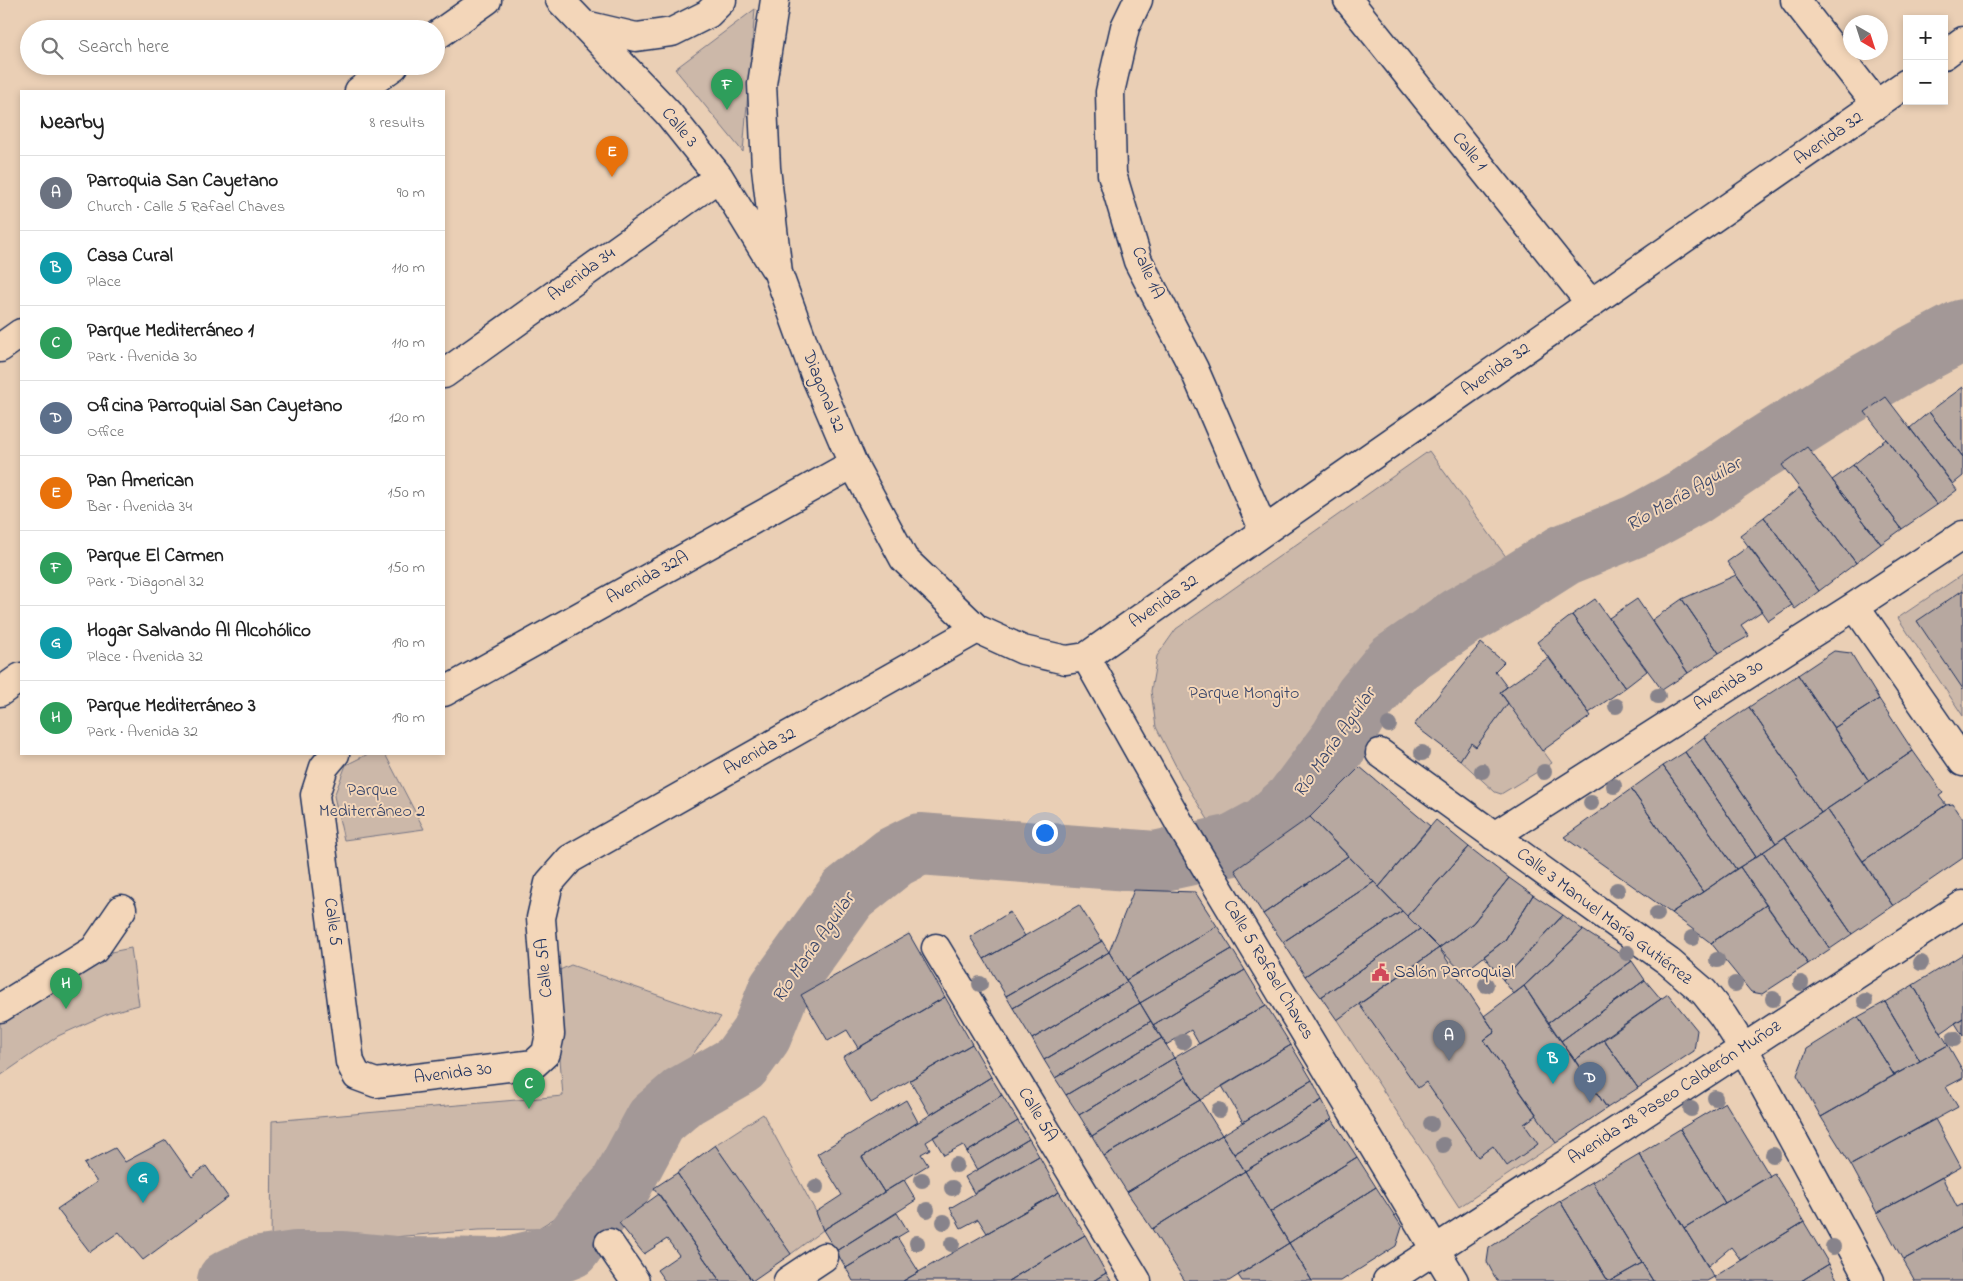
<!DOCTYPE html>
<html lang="en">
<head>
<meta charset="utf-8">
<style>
	body { margin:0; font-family:"Indie Flower",sans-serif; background:#f6f6f6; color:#222 }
	.controls { position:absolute; right:15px; top:15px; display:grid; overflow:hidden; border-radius:0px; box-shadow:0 2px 8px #0003 }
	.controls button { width:45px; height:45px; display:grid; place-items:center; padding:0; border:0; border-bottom:1px solid #e0e0e0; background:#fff; color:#222; font:25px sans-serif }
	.compass { position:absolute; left:1843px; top:15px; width:45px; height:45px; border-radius:50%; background:#fff; box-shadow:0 2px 8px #0003; rotate:141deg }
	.you { position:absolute; left:1044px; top:832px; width:18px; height:18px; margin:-12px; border:4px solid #fff; border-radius:50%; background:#1a73e8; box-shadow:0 0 0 8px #1a73e833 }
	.badge { display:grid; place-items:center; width:32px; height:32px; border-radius:50%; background:#b45309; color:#fff; font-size:16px; font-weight:700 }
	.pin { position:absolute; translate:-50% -41px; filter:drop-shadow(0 1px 2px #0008) }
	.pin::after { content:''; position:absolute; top:26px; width:18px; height:15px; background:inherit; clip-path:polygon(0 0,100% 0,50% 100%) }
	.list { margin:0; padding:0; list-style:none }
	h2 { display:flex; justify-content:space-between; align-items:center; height:65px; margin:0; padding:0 20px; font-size:21px }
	h2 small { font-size:16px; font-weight:400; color:#767676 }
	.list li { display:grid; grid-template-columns:32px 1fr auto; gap:15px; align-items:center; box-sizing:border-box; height:75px; padding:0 20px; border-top:1px solid #e0e0e0 }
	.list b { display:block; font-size:19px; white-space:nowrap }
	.list p { margin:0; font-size:16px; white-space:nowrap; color:#767676 }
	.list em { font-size:16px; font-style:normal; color:#767676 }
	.icon { flex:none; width:28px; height:28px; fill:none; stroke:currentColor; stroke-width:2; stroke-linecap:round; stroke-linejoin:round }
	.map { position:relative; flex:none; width:1963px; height:1281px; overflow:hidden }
	.search { position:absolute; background:#fff; box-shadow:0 2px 8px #0003; left:20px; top:20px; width:425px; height:55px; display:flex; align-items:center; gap:12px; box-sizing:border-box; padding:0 18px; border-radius:28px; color:#767676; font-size:19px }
	.panel { position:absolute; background:#fff; box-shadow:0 2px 8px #0003; left:20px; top:90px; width:425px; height:665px; border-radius:0px }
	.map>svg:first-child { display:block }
	.green { fill:#ccb8a9; stroke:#747484 }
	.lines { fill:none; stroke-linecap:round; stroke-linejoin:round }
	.river { stroke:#a39897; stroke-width:62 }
	.building { fill:#b7a8a0; stroke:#1b2f5e }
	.minor-casing { stroke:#1b2f5e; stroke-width:31 }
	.minor { stroke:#f3d6b9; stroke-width:28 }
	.tree { fill:#87838b }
	.labels { text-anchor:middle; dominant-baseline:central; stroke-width:4; stroke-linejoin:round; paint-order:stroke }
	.street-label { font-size:18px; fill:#1b2f5e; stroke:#f3d6b9 }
	.park-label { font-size:18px; fill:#364469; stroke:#f3d6b9 }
	.poi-label { font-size:18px; fill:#1b2f5e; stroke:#f3d6b9; text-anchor:start }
	.water-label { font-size:19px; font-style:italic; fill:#364469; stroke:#f3d6b9 }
</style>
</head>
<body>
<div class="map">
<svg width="1963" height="1281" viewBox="0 0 1963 1281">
	<rect width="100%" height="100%" fill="#eacfb5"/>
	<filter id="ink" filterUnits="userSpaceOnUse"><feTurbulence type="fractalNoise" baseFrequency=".02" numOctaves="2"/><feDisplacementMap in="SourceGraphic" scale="10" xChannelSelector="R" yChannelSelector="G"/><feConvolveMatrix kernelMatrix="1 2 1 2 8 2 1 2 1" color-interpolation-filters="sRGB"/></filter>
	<g filter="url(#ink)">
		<path class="green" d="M755,9L743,152L675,69Z
			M1429,451L1515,569L1384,656L1351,695L1326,736L1284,793L1236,829L1219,837L1182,778L1156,727L1151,691L1157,656L1176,629Z
			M1963,574V716L1898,618Z
			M1508,703L1552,763L1501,794L1495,792L1460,760L1471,743L1476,747Z
			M368,754H385L424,829L344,840L334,796L346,765Z
			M131,948L139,1005L109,1013L58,1036L0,1076V1014L96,955Z
			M571,965L721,1017L660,1098L609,1153L583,1201L537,1229L478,1230L271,1247L272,1121L563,1096L553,973Z
			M1359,1004L1418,1087L1426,1082L1478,1157L1493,1146L1507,1165L1537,1145L1524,1124L1537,1115L1556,1143L1459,1207L1337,1020Z
			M763,1114L816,1212L823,1230L791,1254L715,1145Z"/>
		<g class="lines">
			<path class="river" d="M228,1281L255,1268L296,1262H344L407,1268L501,1269L542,1259L570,1248L594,1216L620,1187L656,1120L684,1096L740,1064L761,1035L779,990L848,894L894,857L920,844L1155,862L1233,845L1266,827L1295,801L1341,739L1365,698L1394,663L1459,618L1512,588L1564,555L1638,525L1691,496L1759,450L1838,400L1914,356L1963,330"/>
		</g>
		<path class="building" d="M1963,387V457L1929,412Z
			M1886,397L1957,490L1937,505L1865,412Z
			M1929,412L1963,457V476L1953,484L1910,428Z
			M1886,439L1937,505L1902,529L1853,465Z
			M1807,447L1881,544L1856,563L1782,465Z
			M1853,465L1902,529L1881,544L1832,480Z
			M1799,488L1856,563L1819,591L1764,517Z
			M1764,517L1819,591L1795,609L1740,535Z
			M1749,546L1792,605L1768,621L1727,562Z
			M1736,575L1762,611L1741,625L1749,636L1719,653L1682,599Z
			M1963,590V689L1917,621Z
			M1595,599L1647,671L1625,688L1572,615Z
			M1637,599L1688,673L1662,690L1609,618Z
			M1682,599L1719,653L1688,673L1652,620Z
			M1572,615L1625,688L1589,713L1537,642Z
			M1481,643L1504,662L1495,671L1507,687L1500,692L1508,703L1476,747L1471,743L1460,760L1414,725Z
			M1834,651L1851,653L1879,699L1834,728L1798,675Z
			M1549,657L1591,716L1542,751L1500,692Z
			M1798,675L1869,781L1821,813L1749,707Z
			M1879,699L1913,751L1869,781L1834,728Z
			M1749,707L1821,813L1776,843L1704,737Z
			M1704,737L1776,843L1756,857L1685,752Z
			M1913,751L1943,793L1939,796L1946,805L1863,861L1827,809Z
			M1685,752L1756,857L1736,869L1663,766Z
			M1663,766L1736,869L1703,892L1631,789Z
			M1360,767L1430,826L1379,887L1310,817Z
			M1631,789L1703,892L1671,913L1564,837Z
			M1953,804L1963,819V858L1893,906L1863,861L1946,805Z
			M1827,809L1893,906L1852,934L1785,837Z
			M1310,817L1348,856L1263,914L1235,870Z
			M1436,820L1469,847L1407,916L1379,887Z
			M1785,837L1852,934L1830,949L1763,852Z
			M1469,847L1509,878L1473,923L1439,948L1407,916Z
			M1763,852L1830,949L1808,964L1740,867Z
			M1348,856L1374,882L1283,942L1263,914Z
			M1740,867L1766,905L1711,943L1671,913Z
			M1509,878L1533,895L1505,940L1463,973L1439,948L1473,923Z
			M1374,882L1402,911L1305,976L1283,942Z
			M1134,890L1195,892L1217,926L1126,980L1109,952Z
			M1533,895L1563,915L1503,980L1484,956L1505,940Z
			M1079,905L1102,941L1006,996L984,959Z
			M1766,905L1808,964L1762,994L1751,992L1711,943Z
			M1402,911L1420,929L1321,997L1305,976Z
			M1010,912L1025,936L984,959L970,937Z
			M1563,915L1583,930L1524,986L1514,994L1503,980Z
			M1217,926L1232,949L1140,1003L1126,980Z
			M1420,929L1439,948L1337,1020L1321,997Z
			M1583,930L1632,961L1548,1023L1524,986Z
			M909,934L945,997L858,1048L847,1030L828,1041L801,995Z
			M1102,941L1109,952L1013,1008L1006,996Z
			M1439,948L1495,1032L1484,1040L1537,1115L1524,1124L1538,1144L1507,1166L1493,1146L1478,1157L1426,1082L1418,1088L1359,1004Z
			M1232,949L1245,970L1153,1025L1140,1003Z
			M1109,952L1127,982L1032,1039L1013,1008Z
			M1963,954V1018L1941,1033L1913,985Z
			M1632,961L1645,980L1561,1041L1548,1023Z
			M1245,970L1266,1005L1199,1044L1191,1030L1166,1045L1153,1025Z
			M1645,980L1661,999L1575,1060L1561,1041Z
			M1127,982L1140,1003L1044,1060L1032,1039Z
			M1913,985L1948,1045L1920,1061L1885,1002Z
			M1524,986L1607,1108L1556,1143L1484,1040L1495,1032L1484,1016Z
			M1668,994L1697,1030L1694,1051L1638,1088L1603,1039Z
			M945,997L972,1044L871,1103L843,1057Z
			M1885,1002L1920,1061L1894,1075L1858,1017Z
			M1140,1003L1151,1021L1055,1078L1044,1060Z
			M1266,1005L1291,1045L1200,1100L1174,1058Z
			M1858,1017L1894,1075L1821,1117L1797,1075L1807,1049Z
			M1963,1018V1036L1955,1023Z
			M1151,1021L1162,1038L1066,1095L1055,1078Z
			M1162,1038L1174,1058L1079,1115L1066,1095Z
			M1603,1039L1638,1088L1607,1108L1575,1060Z
			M972,1044L991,1077L930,1115L910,1080Z
			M1291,1045L1312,1080L1243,1122L1222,1086Z
			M1948,1045L1963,1071V1078L1946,1087L1958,1107L1851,1165L1821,1117Z
			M1174,1058L1186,1077L1092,1136L1079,1115Z
			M991,1077L1002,1095L926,1142L930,1149L921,1154L928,1165L884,1192L862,1157Z
			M1186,1077L1200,1100L1104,1156L1092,1136Z
			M1312,1080L1322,1100L1234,1154L1222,1135Z
			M1002,1095L1018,1121L967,1152L963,1145L944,1155L933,1137Z
			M906,1100L918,1122L862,1157L884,1192L823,1230L816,1212L842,1195L817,1154Z
			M1200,1100L1222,1135L1127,1192L1104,1156Z
			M1322,1100L1332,1119L1245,1171L1234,1154Z
			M1725,1102L1770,1176L1725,1203L1680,1129Z
			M1332,1119L1357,1157L1270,1212L1245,1171Z
			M1935,1119L1961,1167L1877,1213L1851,1165Z
			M1018,1121L1029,1139L977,1170L967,1152Z
			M1680,1129L1725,1203L1684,1228L1639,1154Z
			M1222,1135L1245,1171L1152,1229L1127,1192Z
			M1029,1139L1039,1156L974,1193L965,1177Z
			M166,1140L192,1177L206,1166L228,1197L143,1260L119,1232L90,1252L57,1209L97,1182L84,1164L115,1148L125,1162Z
			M715,1145L791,1254L752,1281L677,1173Z
			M1639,1154L1714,1277L1707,1281H1653L1592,1182Z
			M1039,1156L1059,1192L987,1233L978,1219L961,1228L950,1208Z
			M1357,1157L1376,1187L1289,1243L1270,1212Z
			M1245,1171L1289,1243L1229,1281H1185L1152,1229Z
			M677,1173L752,1281H720L654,1188Z
			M1774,1173L1804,1222L1741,1260L1731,1247L1708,1266L1684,1228Z
			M1942,1177L1957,1207L1963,1204V1227L1903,1260L1877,1213Z
			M904,1180L916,1200L836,1251L823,1230Z
			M1592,1182L1642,1263L1610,1281H1608L1560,1201Z
			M1376,1187L1402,1227L1396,1246L1341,1281H1312L1289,1243Z
			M1059,1192L1085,1235L1008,1281H903Z
			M659,1194L720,1281H665L657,1270L679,1255L667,1239L644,1254L619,1223Z
			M1560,1201L1608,1281H1497L1487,1262L1489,1248Z
			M897,1213L908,1231L846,1268L836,1251Z
			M1804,1222L1829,1264L1801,1281H1716L1714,1277Z
			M1963,1227V1281H1915L1903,1260Z
			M1085,1235L1106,1273L1093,1281H1008Z
			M897,1237L919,1272L903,1281H853L846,1268Z
			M1289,1243L1312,1281H1242L1238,1275Z
			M1642,1263L1653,1281H1610Z
			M1829,1264L1838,1281H1801Z
			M1106,1273L1111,1281H1093Z"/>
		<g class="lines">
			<defs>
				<path id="minor" d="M560,0L668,113L719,177L774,267
					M775,0L762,84L766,168L778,273L815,375L853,464L904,559L977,629L1023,650L1066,660L1086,657L1264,531L1907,83
					M1138,0L1125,27L1110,92L1112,174L1138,261L1194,369L1264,531
					M1348,0L1591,304
					M1795,0L1877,105
					M585,25L636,37L672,32L708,14L722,0
					M436,36L487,0
					M1944,55L1963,41
					M359,91L394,66
					M0,348L21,333
					M444,374L719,177
					M1855,606L1963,762
					M1086,657L1180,824L1454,1281
					M0,692L21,677
					M444,692L853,464
					M1380,753L1669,962L1704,992L1723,1016L1744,1049L1870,1281
					M335,754L324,767L315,795L350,1062L357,1076L376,1083L534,1064L546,1053L550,1034L541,918L549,883L570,859L977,629
					M1494,836L1855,606L1963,535
					M936,948L1137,1281
					M0,1008L94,950L122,909
					M609,1243L635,1281
					M788,1281L824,1257
					M1387,1281L1963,905"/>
			</defs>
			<use href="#minor" class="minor-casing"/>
			<use href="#minor" class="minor"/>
		</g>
		<g class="tree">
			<circle cx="1658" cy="696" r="8"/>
			<circle cx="1616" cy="706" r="8"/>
			<circle cx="1389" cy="725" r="8"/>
			<circle cx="1422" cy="753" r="8"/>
			<circle cx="1482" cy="771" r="8"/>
			<circle cx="1544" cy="772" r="8"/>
			<circle cx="1614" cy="786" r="8"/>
			<circle cx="1591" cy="803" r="8"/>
			<circle cx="1617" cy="890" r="8"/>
			<circle cx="1657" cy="914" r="8"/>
			<circle cx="1692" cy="938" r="8"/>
			<circle cx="1627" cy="953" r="8"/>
			<circle cx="1717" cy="960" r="8"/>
			<circle cx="1921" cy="963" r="8"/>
			<circle cx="1801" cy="983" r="8"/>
			<circle cx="980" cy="984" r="8"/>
			<circle cx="1735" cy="984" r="8"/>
			<circle cx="1486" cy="985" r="8"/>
			<circle cx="1773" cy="999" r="8"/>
			<circle cx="1865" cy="1001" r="8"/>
			<circle cx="1954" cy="1039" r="8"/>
			<circle cx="1183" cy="1042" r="8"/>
			<circle cx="1715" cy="1098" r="8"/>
			<circle cx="1691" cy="1109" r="8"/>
			<circle cx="1219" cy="1110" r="8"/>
			<circle cx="1431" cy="1124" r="8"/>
			<circle cx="1443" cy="1145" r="8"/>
			<circle cx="1773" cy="1155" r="8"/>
			<circle cx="956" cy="1165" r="8"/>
			<circle cx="922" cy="1180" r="8"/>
			<circle cx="816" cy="1187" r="8"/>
			<circle cx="952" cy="1188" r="8"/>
			<circle cx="927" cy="1210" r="8"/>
			<circle cx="944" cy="1222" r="8"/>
			<circle cx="917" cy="1243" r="8"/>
			<circle cx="952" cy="1244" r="8"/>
			<circle cx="1833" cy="1247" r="8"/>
		</g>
	</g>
	<defs>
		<symbol id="civic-bare" viewBox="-9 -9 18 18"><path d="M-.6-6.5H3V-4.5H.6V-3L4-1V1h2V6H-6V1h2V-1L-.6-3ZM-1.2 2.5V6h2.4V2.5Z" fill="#d1495b" stroke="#f3d6b9" stroke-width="2.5" paint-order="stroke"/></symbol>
	</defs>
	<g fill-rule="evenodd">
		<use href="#civic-bare" x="1368" y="960" width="25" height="25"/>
	</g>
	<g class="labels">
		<g class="street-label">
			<text transform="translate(679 128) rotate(50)">Calle 3</text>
			<text transform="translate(1829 139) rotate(-35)">Avenida 32</text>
			<text transform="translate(1469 152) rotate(51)">Calle 1</text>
			<text transform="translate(1147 273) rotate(66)">Calle 1A</text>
			<text transform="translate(582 275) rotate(-36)">Avenida 34</text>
			<text transform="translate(1496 370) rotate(-35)">Avenida 32</text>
			<text transform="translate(823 392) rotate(68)">Diagonal 32</text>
			<text transform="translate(648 578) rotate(-29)">Avenida 32A</text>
			<text transform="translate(1164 602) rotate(-35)">Avenida 32</text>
			<text transform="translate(1729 686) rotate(-33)">Avenida 30</text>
			<text transform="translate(760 752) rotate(-29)">Avenida 32</text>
			<text transform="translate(1604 917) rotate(37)">Calle 3 Manuel María Gutiérrez</text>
			<text transform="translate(332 922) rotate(83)">Calle 5</text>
			<text transform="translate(545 968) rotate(-95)">Calle 5A</text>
			<text transform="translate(1268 970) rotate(59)">Calle 5 Rafael Chaves</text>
			<text transform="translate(453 1074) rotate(-7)">Avenida 30</text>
			<text transform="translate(1675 1093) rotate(-33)">Avenida 28 Paseo Calderón Muñoz</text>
			<text transform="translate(1037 1115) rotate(59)">Calle 5A</text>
		</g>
		<g class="park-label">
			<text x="1244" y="694">Parque Mongito</text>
			<text x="372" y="791">Parque<tspan x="372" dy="21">Mediterráneo 2</tspan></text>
		</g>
		<g class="poi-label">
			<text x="1394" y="973">Salón Parroquial</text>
		</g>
		<g class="water-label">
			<text transform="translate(1684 495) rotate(-30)">Río María Aguilar</text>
			<text transform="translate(1335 743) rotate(-55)">Río María Aguilar</text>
			<text transform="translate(814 948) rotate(-55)">Río María Aguilar</text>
		</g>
	</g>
</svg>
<div class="controls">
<button>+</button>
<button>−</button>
</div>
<svg class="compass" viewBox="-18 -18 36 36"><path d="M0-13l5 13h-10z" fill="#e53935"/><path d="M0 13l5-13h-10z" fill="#767676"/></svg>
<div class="you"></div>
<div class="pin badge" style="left:1449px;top:1061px;background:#6b7280">A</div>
<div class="pin badge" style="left:1553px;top:1084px;background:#0f9aa8">B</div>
<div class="pin badge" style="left:529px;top:1109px;background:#2e9e5b">C</div>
<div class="pin badge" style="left:1590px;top:1103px;background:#5c6f8a">D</div>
<div class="pin badge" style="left:612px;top:177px;background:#e8710a">E</div>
<div class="pin badge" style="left:727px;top:110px;background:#2e9e5b">F</div>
<div class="pin badge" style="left:143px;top:1203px;background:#0f9aa8">G</div>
<div class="pin badge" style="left:66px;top:1009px;background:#2e9e5b">H</div>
<div class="search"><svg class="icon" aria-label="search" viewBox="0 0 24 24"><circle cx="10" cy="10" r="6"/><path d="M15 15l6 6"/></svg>Search here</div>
<section class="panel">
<h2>Nearby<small>8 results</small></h2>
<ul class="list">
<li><span class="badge" style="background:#6b7280">A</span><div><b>Parroquia San Cayetano</b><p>Church · Calle 5 Rafael Chaves</p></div><em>90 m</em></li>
<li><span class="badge" style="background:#0f9aa8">B</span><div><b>Casa Cural</b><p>Place</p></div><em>110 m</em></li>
<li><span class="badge" style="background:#2e9e5b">C</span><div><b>Parque Mediterráneo 1</b><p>Park · Avenida 30</p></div><em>110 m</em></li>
<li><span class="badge" style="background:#5c6f8a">D</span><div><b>Oficina Parroquial San Cayetano</b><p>Office</p></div><em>120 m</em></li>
<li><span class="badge" style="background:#e8710a">E</span><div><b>Pan American</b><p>Bar · Avenida 34</p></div><em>150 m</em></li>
<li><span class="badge" style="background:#2e9e5b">F</span><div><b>Parque El Carmen</b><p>Park · Diagonal 32</p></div><em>150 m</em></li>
<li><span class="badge" style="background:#0f9aa8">G</span><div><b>Hogar Salvando Al Alcohólico</b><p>Place · Avenida 32</p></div><em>190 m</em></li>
<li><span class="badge" style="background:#2e9e5b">H</span><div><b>Parque Mediterráneo 3</b><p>Park · Avenida 32</p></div><em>190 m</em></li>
</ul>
</section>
</div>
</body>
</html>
